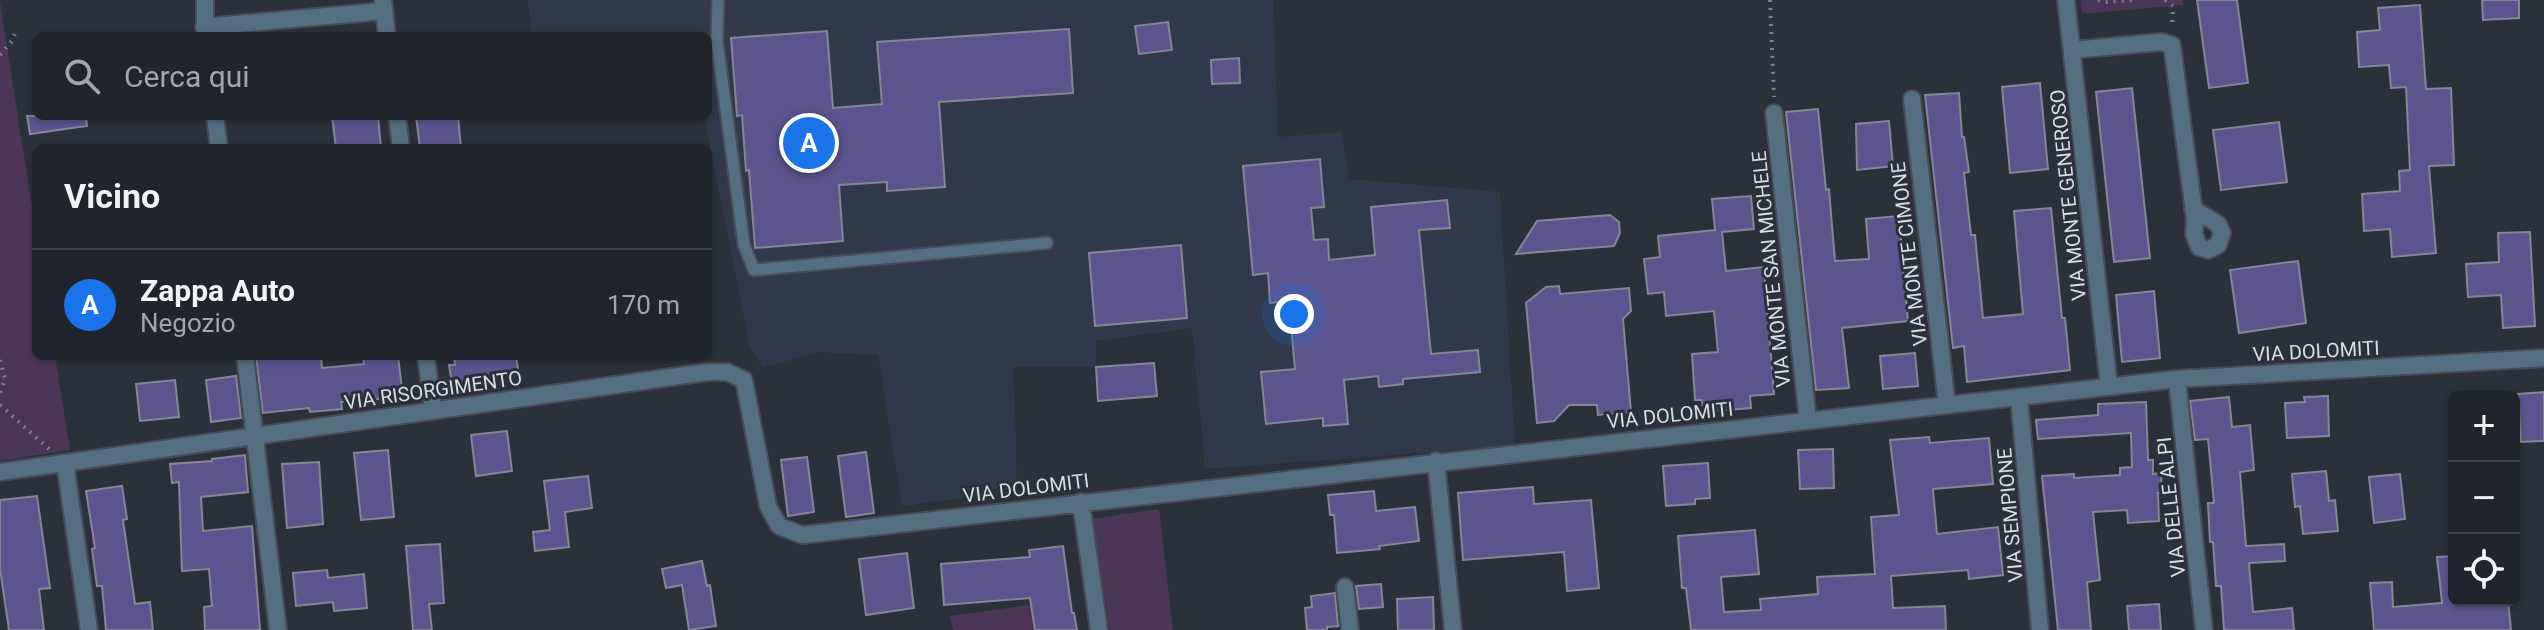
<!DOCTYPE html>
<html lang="it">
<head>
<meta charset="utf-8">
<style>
	body { margin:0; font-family:Roboto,sans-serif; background:#282d34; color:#f1f3f6 }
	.controls { position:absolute; right:24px; bottom:24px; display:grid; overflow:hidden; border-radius:12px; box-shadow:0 2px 6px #0004 }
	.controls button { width:72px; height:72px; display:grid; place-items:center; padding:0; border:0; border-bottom:2px solid #3d4248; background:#20252c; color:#f1f3f6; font:40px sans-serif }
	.you { position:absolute; left:1294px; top:314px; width:28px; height:28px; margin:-20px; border:6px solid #fff; border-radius:50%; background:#1a73e8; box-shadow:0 0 0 12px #1a73e833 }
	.badge { display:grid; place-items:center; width:52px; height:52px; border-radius:50%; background:#1a73e8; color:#fff; font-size:26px; font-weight:700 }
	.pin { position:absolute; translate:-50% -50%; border:4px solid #fff; box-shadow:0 2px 8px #0006 }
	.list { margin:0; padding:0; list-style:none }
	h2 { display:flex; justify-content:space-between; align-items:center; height:104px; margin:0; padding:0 32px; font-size:34px }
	h2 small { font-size:26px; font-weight:400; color:#a2a5a9 }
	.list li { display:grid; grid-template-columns:52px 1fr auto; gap:24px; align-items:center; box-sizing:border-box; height:112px; padding:0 32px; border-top:2px solid #3d4248 }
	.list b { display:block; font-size:30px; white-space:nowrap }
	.list p { margin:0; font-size:26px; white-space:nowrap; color:#a2a5a9 }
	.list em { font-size:26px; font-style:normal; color:#a2a5a9 }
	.icon { flex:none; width:44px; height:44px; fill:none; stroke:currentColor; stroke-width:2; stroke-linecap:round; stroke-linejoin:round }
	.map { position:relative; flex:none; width:2544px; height:630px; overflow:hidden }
	.search { position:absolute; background:#20252c; box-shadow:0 2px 6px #0004; left:32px; top:32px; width:680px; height:88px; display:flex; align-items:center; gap:20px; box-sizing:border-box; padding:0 28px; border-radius:12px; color:#a2a5a9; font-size:30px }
	.panel { position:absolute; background:#20252c; box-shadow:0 2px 6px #0004; left:32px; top:144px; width:680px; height:216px; border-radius:12px }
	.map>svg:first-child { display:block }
	.built { fill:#303949 }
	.green { fill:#4c3656 }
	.building { fill:#5c548e; stroke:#868593; stroke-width:2 }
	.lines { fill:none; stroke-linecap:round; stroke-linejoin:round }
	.service-casing { stroke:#474c56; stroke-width:15 }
	.minor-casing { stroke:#474c56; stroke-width:20 }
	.path { stroke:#797e87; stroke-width:4; stroke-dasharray:2 6; stroke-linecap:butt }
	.service { stroke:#556f80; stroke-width:11 }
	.minor { stroke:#556f80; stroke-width:16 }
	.labels { text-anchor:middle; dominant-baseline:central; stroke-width:6; stroke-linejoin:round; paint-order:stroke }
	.street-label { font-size:20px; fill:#d8dce3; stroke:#2b313b }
</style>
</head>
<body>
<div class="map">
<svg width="2544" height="630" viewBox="0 0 2544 630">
	<rect width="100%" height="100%" fill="#2b313b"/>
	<path class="built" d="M528,0H1273L1278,137L1342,132L1349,179L1500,192L1515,446L1205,469L1192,328L1096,341V367H1014L1017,491L902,506L878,355L818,352L763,368L750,348L704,116H708V36H531Z"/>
	<path class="green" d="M2081,0H2183V5L2082,14Z
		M0,2L36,233V356H55L70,450L0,461Z
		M1159,509L1173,630H1110L1092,519Z
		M1042,603L1046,630H953L950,616Z"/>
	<path class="building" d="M2197,0H2237L2248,83L2209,88Z
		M2482,0H2519V18L2483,20Z
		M2420,5L2426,89L2451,88L2454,165L2429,166L2436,253L2392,257L2390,229L2364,231L2362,194L2400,191L2399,171L2410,170L2406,87L2391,88L2389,65L2359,67L2357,32L2380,30L2378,8Z
		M1168,22L1172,50L1139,54L1135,26Z
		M1069,29L1073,93L939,102L945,187L887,191V182L839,185L843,241L755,248L749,170L746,171L742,115L737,116L731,38L827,31L833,108L882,104L877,42Z
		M1239,58L1240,83L1212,84L1211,60Z
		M2040,83L2048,169L2010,173L2002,87Z
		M2132,88L2150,258L2114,262L2096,92Z
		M1959,93L1962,137H1964L1969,172L1964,173L1971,235H1975L1983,318L2023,314L2014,211L2051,208L2062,318H2065L2070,370L1967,382L1964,346L1953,348L1925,95Z
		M1818,109L1826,190L1829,189L1835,261L1869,259L1866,219L1899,216L1908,321L1842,328L1849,388L1816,390L1786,112Z
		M27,116H86L87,126L30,134Z
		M332,116H378L381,148H336Z
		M416,116H458L461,148H420Z
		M1889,121L1893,166L1857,170L1856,124Z
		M2279,122L2287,182L2221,190L2213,130Z
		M1320,159L1324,207L1311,208L1314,240L1328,239L1329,260L1375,255L1371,207L1447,200L1450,228L1419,230L1431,354L1478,350L1480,372L1403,379V384L1379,387L1378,376L1344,380L1348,424L1323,426V418L1266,424L1261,372L1295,369L1291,325L1281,326L1278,302L1270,303L1268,273L1253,275L1243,166Z
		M1751,196L1754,229L1722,232L1726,271L1764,267L1774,394L1750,396L1751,408L1703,412L1702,400H1695L1692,354L1718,352L1714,311L1666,316L1664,292L1648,294L1644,259L1660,257L1658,236L1715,230L1712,199Z
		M1610,215L1619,222L1620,233L1614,246L1516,254L1537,221Z
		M2530,232L2535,326L2503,328L2501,295L2468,297L2466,264L2499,262L2498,233Z
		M1181,245L1187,318L1095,326L1089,253Z
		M2298,261L2306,323L2239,333L2230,270Z
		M1559,286L1560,294L1629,288L1631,311L1623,319L1631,412L1598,415L1597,405H1569L1554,421L1537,423L1526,303L1546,287Z
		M2154,291L2160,358L2122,362L2116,295Z
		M1915,353L1918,386L1883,389L1880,356Z
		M268,356H321L322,368L364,364L363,356H398L403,397L341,402L342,409L310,412L309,408L263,413L256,357Z
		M454,356H516L519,375L452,384L449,365H455Z
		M1154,363L1157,396L1098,401L1096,367Z
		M236,376L241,418L211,422L206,380Z
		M175,380L179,417L140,421L136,384Z
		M2544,392V441L2521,442L2518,394Z
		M2328,396L2329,436L2287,438L2285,403L2305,402L2304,397Z
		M2229,397L2232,427L2250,425L2254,470L2240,472L2246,546L2284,544L2285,561L2249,563L2253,612L2292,608L2294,630H2224L2221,586H2216L2213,542H2210L2208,503H2214L2208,439L2195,440L2190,401Z
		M2146,402L2148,460H2153V474L2161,473L2162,493H2158L2159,521L2128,523L2127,510L2093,512L2100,580L2087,582L2091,630H2058L2042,476L2074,474V478L2120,475V468L2132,467L2131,433L2038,439L2036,420L2098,415V404Z
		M507,431L512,471L476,476L471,435Z
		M1929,437L1930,443L1989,438L1993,484L1933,489L1937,534L1998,527L2003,575L1969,579L1968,570L1891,576L1893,608L1945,606L1946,630H1691L1686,588H1682L1678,536L1755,530L1759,574L1721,577L1724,612L1761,610L1760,599L1818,594L1817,577L1875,574L1871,517L1899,515L1890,440Z
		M1833,449L1834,488L1800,489L1798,450Z
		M388,450L394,517L361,520L354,453Z
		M866,452L874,513L846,517L838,456Z
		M245,455L248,492L201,497L203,531L252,526L260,630H205L204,607L212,606L209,569L182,571L179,482L172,483L170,464L212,461V459Z
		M807,457L814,512L788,516L781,460Z
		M319,462L323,524L287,528L282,464Z
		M1708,463L1710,498L1695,499V504L1666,506L1663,466Z
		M2326,471L2329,501L2335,500L2338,531L2303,534L2300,506L2295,507L2292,474Z
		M2400,474L2405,519L2374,523L2369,477Z
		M588,476L592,508L565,512L569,547L535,551L533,532L550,530L544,481Z
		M122,486L127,519L123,520L135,604L150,602L153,630H106L102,586H97L92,549L95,548L86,491Z
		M1533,487L1534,504L1591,500L1599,588L1567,591L1564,552L1463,560L1458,493Z
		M1374,491L1376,511L1415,507L1419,541L1379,546L1380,549L1337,553L1334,515H1330L1328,495Z
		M37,496L50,588L39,589L44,630H9L0,569V500Z
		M440,544L444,603L429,604L432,630H413L406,546Z
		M1063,546L1072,613H1074L1077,630H1035L1030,598L944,605L941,564L1030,557L1029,550Z
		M907,553L914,608L866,615L859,559Z
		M2454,556V600H2508L2511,630H2374L2370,583L2392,582L2393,607L2442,603L2437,557Z
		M702,561L707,586L710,585L716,626L689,630L682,585L666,588L662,569Z
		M327,570L328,578L364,574L367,608L334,611L333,602L296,606L293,573Z
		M1381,584L1383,607L1359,609L1356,586Z
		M1335,593L1338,626L1327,627V630H1307L1305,608L1312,607L1311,596Z
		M1433,597L1434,630H1398L1397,599Z
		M2159,604L2161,630H2129L2127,606Z"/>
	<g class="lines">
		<defs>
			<path id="service" d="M718,0L717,42L744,245L754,270L1047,243"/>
			<path id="minor" d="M205,0V34
				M383,0L387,36
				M2066,0L2109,386
				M204,27L384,11
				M2072,50L2161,42L2172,45L2195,220L2194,234L2199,247L2208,250L2218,245L2222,233L2218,224L2193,209
				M1912,99L1947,405
				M1774,113L1808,420
				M215,116L219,148
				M397,116L401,148
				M245,356L278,630
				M426,356L433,410
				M2177,379L2204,630
				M2019,397L2040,630
				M1436,461L1453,630
				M65,463L89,630
				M0,472L707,372H727L744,380L768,506L779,526L802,535L2177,379L2544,358
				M1081,502L1099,630
				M1345,587L1350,630"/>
		</defs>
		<use href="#service" class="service-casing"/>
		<use href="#minor" class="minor-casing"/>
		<path class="path" d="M1770,0L1774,97
			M2098,0L2106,2L2133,0
			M2165,0L2173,6L2172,26
			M0,55L12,41L16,31
			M0,360L5,378L0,394
			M0,405L49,449"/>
		<use href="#service" class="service"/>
		<use href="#minor" class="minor"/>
	</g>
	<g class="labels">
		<g class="street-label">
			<text transform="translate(2068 195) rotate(-96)">VIA MONTE GENEROSO</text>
			<text transform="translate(1909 254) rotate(-97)">VIA MONTE CIMONE</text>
			<text transform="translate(1771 269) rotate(-96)">VIA MONTE SAN MICHELE</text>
			<text transform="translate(2316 351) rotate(-3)">VIA DOLOMITI</text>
			<text transform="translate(433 390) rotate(-8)">VIA RISORGIMENTO</text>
			<text transform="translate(1670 415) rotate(-6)">VIA DOLOMITI</text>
			<text transform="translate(1026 488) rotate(-7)">VIA DOLOMITI</text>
			<text transform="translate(2171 507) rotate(-96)">VIA DELLE ALPI</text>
			<text transform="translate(2010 515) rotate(-95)">VIA SEMPIONE</text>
		</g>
	</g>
</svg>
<div class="controls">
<button>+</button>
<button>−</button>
<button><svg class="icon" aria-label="locate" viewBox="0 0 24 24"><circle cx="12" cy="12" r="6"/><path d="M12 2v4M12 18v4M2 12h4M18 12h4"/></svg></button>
</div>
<div class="you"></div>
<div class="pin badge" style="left:809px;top:143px">A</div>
<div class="search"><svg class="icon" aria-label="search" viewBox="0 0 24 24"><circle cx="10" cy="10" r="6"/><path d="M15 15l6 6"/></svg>Cerca qui</div>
<section class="panel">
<h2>Vicino<small></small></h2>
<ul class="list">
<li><span class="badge">A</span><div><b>Zappa Auto</b><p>Negozio</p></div><em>170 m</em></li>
</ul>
</section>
</div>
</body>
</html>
